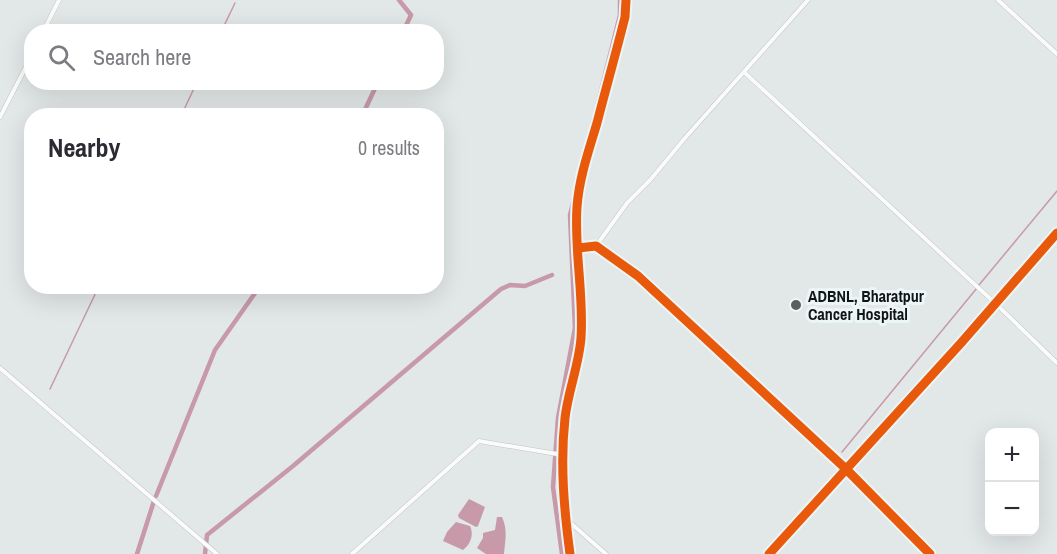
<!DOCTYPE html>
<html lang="en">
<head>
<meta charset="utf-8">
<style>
	body { margin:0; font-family:"Archivo Narrow",sans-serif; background:#f7f7f7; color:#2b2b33 }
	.controls { position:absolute; right:18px; bottom:18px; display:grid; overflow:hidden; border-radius:12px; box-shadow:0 6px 24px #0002 }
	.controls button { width:54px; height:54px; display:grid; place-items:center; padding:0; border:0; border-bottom:2px solid #e1e1e2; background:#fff; color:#2b2b33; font:30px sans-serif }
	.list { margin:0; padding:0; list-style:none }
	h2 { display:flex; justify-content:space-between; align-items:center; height:78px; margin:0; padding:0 24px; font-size:26px }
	h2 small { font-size:20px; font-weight:400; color:#7c7c81 }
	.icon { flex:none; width:33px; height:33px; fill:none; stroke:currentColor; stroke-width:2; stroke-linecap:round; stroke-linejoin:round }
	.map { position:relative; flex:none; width:1057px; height:554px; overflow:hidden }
	.search { position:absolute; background:#fff; box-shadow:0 6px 24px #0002; left:24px; top:24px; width:420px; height:66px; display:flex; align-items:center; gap:15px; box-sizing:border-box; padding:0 21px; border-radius:24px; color:#7c7c81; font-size:22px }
	.panel { position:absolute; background:#fff; box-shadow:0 6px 24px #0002; left:24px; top:108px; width:420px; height:186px; border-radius:24px }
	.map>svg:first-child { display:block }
	.water { fill:#c799a9 }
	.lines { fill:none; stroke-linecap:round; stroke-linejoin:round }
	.stream { stroke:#c799a9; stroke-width:1.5 }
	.canal { stroke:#c799a9; stroke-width:4.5 }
	.minor-casing { stroke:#c1c5c5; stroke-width:5 }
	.minor { stroke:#fbfbfb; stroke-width:4 }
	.cycleway-casing { stroke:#ecf6f7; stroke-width:13 }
	.cycleway { stroke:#e8590c; stroke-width:9 }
	.poi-dot { fill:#5a5e5e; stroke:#ecf6f7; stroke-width:2 }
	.labels { text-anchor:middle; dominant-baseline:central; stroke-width:6; stroke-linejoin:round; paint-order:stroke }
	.poi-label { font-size:16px; font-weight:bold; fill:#111515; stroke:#ecf6f7; text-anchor:start }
</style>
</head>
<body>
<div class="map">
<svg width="1057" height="554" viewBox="0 0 1057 554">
	<rect width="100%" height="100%" fill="#e2e7e7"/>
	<path class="water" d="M469,499L485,507L478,526L476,527L459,518L458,515Z
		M497,517H502C508,530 505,541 504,554H486L477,548L483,538V533L495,530Z
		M456,522L470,526C474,534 471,544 463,550L443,541L447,532Z"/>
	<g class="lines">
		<path class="stream" d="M221,32L235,3
			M181,116L197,82
			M979,285L1057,191
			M50,389L99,286
			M842,452L977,288"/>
		<path class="canal" d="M399,0L411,15L403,32
			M362,116L378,82
			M156,496L215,350L260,286
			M137,554L154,501
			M205,554L207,535L293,466L501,289L510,285L525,286L552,275
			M562,554L553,487L558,418L575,328L570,215L620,15V0"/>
		<defs>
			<path id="minor" d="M998,0L1057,54
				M43,32L59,0
				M744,72L996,304L1057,363
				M0,117L32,55
				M596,246L627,203L651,179L685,138L808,0
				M578,248L596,246L638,276L846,469L930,554
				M0,368L217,554
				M566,519L606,554
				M352,554L479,441L563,455
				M570,554C564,509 560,464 565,418C568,391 579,365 581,338C584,294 574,250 577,207C579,178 589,150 597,123C606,88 616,53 625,17L626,0
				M769,554L961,343L1057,233"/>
		</defs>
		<use href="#minor" class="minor-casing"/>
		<use href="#minor" class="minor"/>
		<defs>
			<path id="cycleway" d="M578,248L596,246L638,276L846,469L930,554
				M570,554C564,509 560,464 565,418C568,391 579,365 581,338C584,294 574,250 577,207C579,178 589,150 597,123C606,88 616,53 625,17L626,0
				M769,554L961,343L1057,233"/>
		</defs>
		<use href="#cycleway" class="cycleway-casing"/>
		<use href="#cycleway" class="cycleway"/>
	</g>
	<circle class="poi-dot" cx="796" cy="305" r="6"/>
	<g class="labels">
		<g class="poi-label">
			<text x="808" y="296">ADBNL, Bharatpur<tspan x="808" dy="18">Cancer Hospital</tspan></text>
		</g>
	</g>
</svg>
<div class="controls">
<button>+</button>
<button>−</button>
</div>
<div class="search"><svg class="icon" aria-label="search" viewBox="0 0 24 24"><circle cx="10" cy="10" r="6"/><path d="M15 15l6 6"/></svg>Search here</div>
<section class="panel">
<h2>Nearby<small>0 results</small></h2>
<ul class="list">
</ul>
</section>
</div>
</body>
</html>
